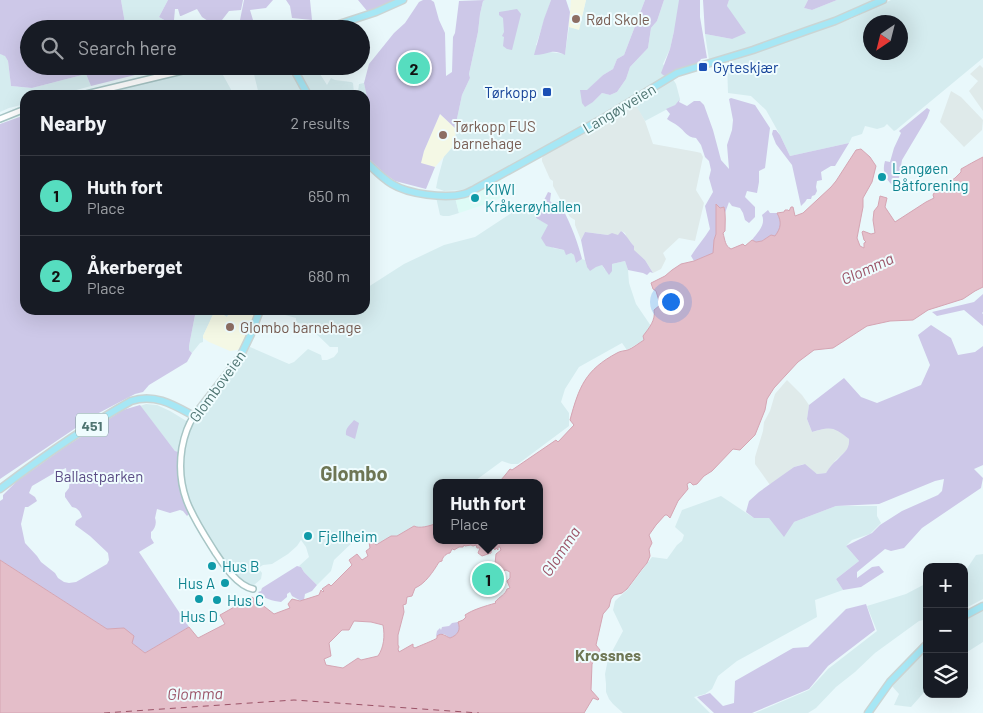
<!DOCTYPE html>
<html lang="en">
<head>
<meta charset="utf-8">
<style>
	body { margin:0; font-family:Barlow,sans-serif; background:#20242c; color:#f1f3f6 }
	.controls { position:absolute; right:15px; bottom:15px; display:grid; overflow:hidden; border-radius:10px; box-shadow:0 5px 20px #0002 }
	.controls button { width:45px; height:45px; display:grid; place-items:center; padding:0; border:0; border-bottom:1px solid #363941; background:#171b24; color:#f1f3f6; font:25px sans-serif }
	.compass { position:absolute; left:863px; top:15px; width:45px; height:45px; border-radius:50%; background:#171b24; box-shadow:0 5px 20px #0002; rotate:215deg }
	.you { position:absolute; left:670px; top:301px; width:18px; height:18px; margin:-12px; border:4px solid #fff; border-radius:50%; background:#1a73e8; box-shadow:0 0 0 8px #1a73e833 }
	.badge { display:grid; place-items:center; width:32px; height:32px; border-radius:50%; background:#56ddbf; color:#111; font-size:16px; font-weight:700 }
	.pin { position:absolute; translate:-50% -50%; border:2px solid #fff; box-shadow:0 1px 5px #0006 }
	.popup { position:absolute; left:433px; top:479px; width:110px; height:65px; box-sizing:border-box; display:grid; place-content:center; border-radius:10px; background:#171b24; filter:drop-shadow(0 1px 4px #0005); font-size:16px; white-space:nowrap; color:#9ea1a6 }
	.popup b { font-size:19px; color:#f1f3f6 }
	.popup::after { content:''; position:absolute; left:50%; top:100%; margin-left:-10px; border:10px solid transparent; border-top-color:#171b24 }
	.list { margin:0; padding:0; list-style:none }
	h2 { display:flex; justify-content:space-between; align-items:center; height:65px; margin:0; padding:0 20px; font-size:21px }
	h2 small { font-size:16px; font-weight:400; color:#9ea1a6 }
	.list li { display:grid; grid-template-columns:32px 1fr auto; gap:15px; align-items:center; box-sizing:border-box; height:80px; padding:0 20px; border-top:1px solid #363941 }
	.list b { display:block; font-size:19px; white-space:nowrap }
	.list p { margin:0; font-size:16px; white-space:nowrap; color:#9ea1a6 }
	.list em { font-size:16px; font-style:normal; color:#9ea1a6 }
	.icon { flex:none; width:28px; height:28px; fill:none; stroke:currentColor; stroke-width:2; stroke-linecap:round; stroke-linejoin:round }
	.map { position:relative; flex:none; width:983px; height:713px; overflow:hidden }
	.search { position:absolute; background:#171b24; box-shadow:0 5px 20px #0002; left:20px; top:20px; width:350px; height:55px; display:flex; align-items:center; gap:12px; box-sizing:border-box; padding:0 18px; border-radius:28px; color:#9ea1a6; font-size:19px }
	.panel { position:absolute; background:#171b24; box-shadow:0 5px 20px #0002; left:20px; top:90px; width:350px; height:225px; border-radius:15px }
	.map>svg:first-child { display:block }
	.residential { fill:#d5ecef; fill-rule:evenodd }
	.commercial { fill:#ddfbf6 }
	.industrial { fill:#dfeaea }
	.education { fill:#f4f8e5 }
	.green { fill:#cdc8e8; fill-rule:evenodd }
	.water { fill:#e4bec9; stroke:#d5a5b3; fill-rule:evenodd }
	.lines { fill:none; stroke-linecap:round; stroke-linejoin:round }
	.ferry { stroke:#9b5367; stroke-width:1; stroke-dasharray:6 5; stroke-linecap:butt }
	.minor-casing { stroke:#a7c5c5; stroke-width:8 }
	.major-casing { stroke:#cad5d4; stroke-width:9 }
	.minor { stroke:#fff; stroke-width:5 }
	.major { stroke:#a6e7f5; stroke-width:6 }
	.education-dot { fill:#8d6e63; stroke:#effcfe; stroke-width:2 }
	.transit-dot { fill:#1a4fb4; stroke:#effcfe; stroke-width:2 }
	.culture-dot { fill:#0f9aa8; stroke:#effcfe; stroke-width:2 }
	.labels { text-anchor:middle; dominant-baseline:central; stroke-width:4; stroke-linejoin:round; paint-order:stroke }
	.shield { fill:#effcfe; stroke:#7e9d9b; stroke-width:1 }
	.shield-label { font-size:14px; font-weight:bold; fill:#4e7471 }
	.education-label { font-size:15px; fill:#785e54; stroke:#effcfe; text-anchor:start }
	.transit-label { font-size:15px; fill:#164399; stroke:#effcfe; text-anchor:start }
	.street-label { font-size:15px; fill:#4e7471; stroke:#effcfe }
	.culture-label { font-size:15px; fill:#0d838f; stroke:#effcfe; text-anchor:start }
	.park-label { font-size:15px; fill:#5b4c85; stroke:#effcfe }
	.water-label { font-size:16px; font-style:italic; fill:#9b5367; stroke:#effcfe }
	.neighbourhood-label { font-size:16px; font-weight:bold; fill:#6e7654; stroke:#effcfe }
	.district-label { font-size:20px; font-weight:bold; fill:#6e7654; stroke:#effcfe }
</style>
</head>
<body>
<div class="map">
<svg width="983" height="713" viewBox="0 0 983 713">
	<rect width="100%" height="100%" fill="#e9f8fb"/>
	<path class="residential" d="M121,0H168L159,17L171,24L169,29H126Z
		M485,0H551L536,45L550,52L565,54L569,27L579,29L586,0H645L624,55L617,59L613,69L603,75L587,91L593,102L602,93L610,95L617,92L626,79L630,67L648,48L651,28L657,21L664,0H689L674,31L670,49L663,64L676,84L680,99L675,105L645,121L635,105L617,108L496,175L466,190L444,191L436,188L438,178L444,156L456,143L455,128L462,95L470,78L469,74L478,32L480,14L483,1Z
		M729,0H808L804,8L812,10L837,0H880L830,21L759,46L709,60L705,34L732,39L727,6Z
		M891,0H983V58L896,130L894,131L887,124L884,127L877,129L865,126L862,134L852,137L849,143L790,156L780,135L766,110L751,96L728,93L727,63L851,19ZM870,22H900V52H870Z
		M0,54L5,55L8,61L11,86L32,88L86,74L91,86L58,95H25V104L9,108L0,112Z
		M214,66H218L234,95H94Z
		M252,66H311L315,72L320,74L327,85L331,78L335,80L351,82L353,83L354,93L358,92L359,84L364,83L370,110L368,135L365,141V95H259Z
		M436,197H455L459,213L449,216H443L440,215Z
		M528,202L534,206L536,218L549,225L553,248L564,250L571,253L574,255L576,263L582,259L585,260L587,267L602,265L605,270L612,264L625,261L628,270L629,283L636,304L651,326L643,336L644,340L627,350L622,343L579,367L565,389L561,402L569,413V426L518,464H511L502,461L472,483H437V523L430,526L417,528L414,526L397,536H391L376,545L371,540L369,542L364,538L356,539L334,560L331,571L317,585L304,572L301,567L299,566L309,557L306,547L301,540L297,546L288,554L272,564L263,565L258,568L262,573L261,579L254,585L245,583L225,564L197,520L190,506L183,483V453L175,451L140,406L146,404L157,405L170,411L193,425L231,374L250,347L289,364L294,362L308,349L321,355L322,360H327L334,357L338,352V347H330L306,324L298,323L296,321V318L285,315L282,310H365V289L404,264L444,245L475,237Z
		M196,310H231L227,317L215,311L203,336V342L200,343L192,353L189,350V346Z
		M721,496L754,518H769L794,522L836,506H877V516L881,523L870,534L852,540L846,546L859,561L836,579L843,590L815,600L817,617L737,661L718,676L712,689L705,694L694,697L710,713H623L613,704L609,699L606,692V684L605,674L608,659L623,631L613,610L615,601L627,590L652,557L667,559L677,545L682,541L684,535L675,527L682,510Z
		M983,554V599L964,609V573L976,555Z
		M927,583V624L923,620L919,621L875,653L855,672L836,687L816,708L808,713H755L809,690L828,669L877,631L867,606L906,594Z
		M983,608V642L964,654V618Z
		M927,647V689L911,707L894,705L899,694L891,685Z"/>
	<path class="commercial" d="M501,180L505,196L492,202L459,213L455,197L466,195L485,189Z"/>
	<path class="industrial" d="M980,65L983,68V111L969,91L978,81L970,74Z
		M951,91L961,97L983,120L982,130L964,147L940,122Z
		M636,105L645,121L653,144L697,152L701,153L703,157L696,190L704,203L695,241L679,238L663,253L666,259L661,269L653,273L645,260L633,250L634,246L627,238L625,233L621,231L619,235H608L585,232L581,240L575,225V220L570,217L553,186V181L550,179L542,161V158L544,155L592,130Z
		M787,380L802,395L809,405L807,419L812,432L827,428L838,430L849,439L850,444L847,450L835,461L826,473L817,474L804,464L794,467L770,485L755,464V457L763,431L764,422L770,411L775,394Z"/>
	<path class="education" d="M571,0H586L579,30L569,27Z
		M440,114L455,128L456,143L435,167L420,163L424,151Z
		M215,310L227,317L231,310H247L249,313L256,316L243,346L237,350L230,351L209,342L203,338V336Z"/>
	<path class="green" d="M0,0H121L126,29H29V66H147V72L91,86L86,74L32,88L11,86L8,61L5,56L0,54Z
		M168,0H243L241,10L229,11L222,20L231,29H211V23L202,17L197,9L181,16H180L178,9H175L174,20L171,24L159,17Z
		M244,0H273L266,8L250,10L253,20L250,23L240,20Z
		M286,0H310L312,20L292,18L290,6Z
		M358,0H397L368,12Z
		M423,0H431L434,2L439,20L445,33L446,76L452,72L453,37L455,33L459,1L485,0L483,1L480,14L478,32L469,74L470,78L462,95L455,128L440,114L424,151L421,163L435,167L426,189L395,181L385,174L365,155V141L368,135L370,111L364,83L369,64L394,33L405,23L419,2Z
		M551,0H566L570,12L565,55C561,53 556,51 551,52C546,53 541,55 534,55L544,19Z
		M645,0H664L657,21L651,28L648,48L630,67L626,79L617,92L610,95L602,93L593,102L585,107L582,103L580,90H587L603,75L613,69L617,59L624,55Z
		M679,0H700V17L707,58L701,59L698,64L667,77L663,75L661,73L670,49L674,31Z
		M703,0H729L727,6L746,33L732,39L705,34Z
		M808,0H837L812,10L804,8Z
		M517,9L521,14L512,50L507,49L503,46L504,37L502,36L504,32L503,18L499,15V12Z
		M731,98L755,105L770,128L765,168L759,171V182L757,193L747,191L745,197L755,207V217L749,223L745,220L743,213L740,208L732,206L729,202L725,213L724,207L720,208L716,204V234L714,241V253L694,261L691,256C697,246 704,239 710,229L705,206L713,192L709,178L711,170L709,161L705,157L701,145L696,138C686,137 685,131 678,126C674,123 671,122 667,119L670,114L666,109L675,105L680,99L679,102L687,106L694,101H700L704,105L713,130L721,160L729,169L727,145L732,130L733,120L729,99Z
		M927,108L930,110L927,118L902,160L899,178L892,185C885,178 882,171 885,161L890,162L894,148L901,133L899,131Z
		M25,115V310H196L189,346V350L192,353L187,362L149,385L143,392L135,394L95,415L0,479V124Z
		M773,130H776L780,135L790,156L849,143L835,166H831L821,172L822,180L817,181L816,187L817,191L815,195L812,196L811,199H807L805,202L801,206L792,165L776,144L772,134Z
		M548,192L551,193L550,201L552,203L559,202C569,220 577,239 582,259L576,263L574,255L571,253L566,255L564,250L546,246L541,238L548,225L536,218V216Z
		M768,210L770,213H777L781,218L780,230L775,236L771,235L762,241L756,242L752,240C758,232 766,225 762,215Z
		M621,231C626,234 629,241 634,246V250L645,260L653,273L650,272L647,275L643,273L628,270L625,261L612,264V271L609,275L602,265L596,267L590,271L587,267L585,260L581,240L585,232L608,235L612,233L618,235Z
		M983,294V312L982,313L983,314V326L964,310L937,316L932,312L974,302Z
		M931,325L951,338L958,355L975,352L983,346V465L974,469L983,478L981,488L922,528L904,548L891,551L885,549L857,572V578L872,567L879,566L884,572L861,587L843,590L836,579L859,561L846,546L872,533L880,525L902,511L938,495L942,491L944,479L935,481L879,504L836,506L794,522L784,537L769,518H754L746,512L749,501L759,492L794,467L805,464L817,474L826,473C829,468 833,463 837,460C843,453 850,450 849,439C834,427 831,426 812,432L807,419L809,405L844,378L861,397L877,403L921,385L930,365L918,335Z
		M140,405L175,451L179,452C177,476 180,492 189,514L187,516L183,511L180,510L170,513L157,509L155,518C157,523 155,529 151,532V538L154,543L139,552L189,627L145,653L132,643L124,628L107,629L0,560V501L3,499V495L17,481L65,447L123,410ZM66,468L67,476L70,479L69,488L65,493V497L72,507C78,508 80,511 82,517L76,521L75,525L90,536L108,553L109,560L107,564L76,582L69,583L64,582L58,578L55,573L41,562L37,556L25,543L21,524L25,507H28L37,501L35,497L29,493L32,486L56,472Z
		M354,420L359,423L355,439L346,435C345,428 350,425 354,420Z
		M297,566L301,567L304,572L317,585L312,591L305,594L304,600L301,601L292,596L290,592L287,594V597L281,602C273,601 264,599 258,592L261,591L262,588Z
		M866,604L875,630L828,666L809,689L752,713H714L697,697L710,693L723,706L734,703L735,681L793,648L808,647L846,609Z
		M458,622C461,630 458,635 450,638L444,634L436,636L437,631L440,628L441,630L442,627L449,626L452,623Z"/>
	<path class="water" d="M861,149L870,157L876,166L872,182L863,198V207L857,238L860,246L864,248V243L866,242L864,240L862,232L863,231L871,234L875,233L873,220L874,211L878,206L880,196L887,198L885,207L895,222L926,202L934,198L933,195L934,193L955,178L961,172V169C968,165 975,161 983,157V287L975,291L963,299L928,310L913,320L890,321L867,326L833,348L814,350L798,362L774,388L767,399L765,410L755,435L740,450L733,449L712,471L704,476L697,484L693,485L690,482L687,484L688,489L678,501L670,518L667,515H665L656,525L649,535L652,543L649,549L650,556L647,563L642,569L627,589L622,593L614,595L611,599L609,607L603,614L596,645L600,650L592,664L591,690L599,699L598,700L593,698L584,713H0V560L107,629L124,628L134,636L132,643L145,653L189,627L198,638L225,624L220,615L252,597L274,614L290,608L288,604L292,599L300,601L319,595L321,590L323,592L324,591L322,589L329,584L331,586L352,565L349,560L357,554L362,560L368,556L366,551L370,548L369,542L371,540L373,541L376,545L391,536H397L414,526C419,529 430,526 437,523V540H539V483H498C503,478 506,474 510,469L512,470L556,440L558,442L574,425L570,420C579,387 585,370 617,353C620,351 624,351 628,350C633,348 639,343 644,340L643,336C649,328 656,320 654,310L665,301L664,298L659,301L656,291L653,289L651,283L665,276L672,270L681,264L694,261L713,253L714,240L716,234V204L720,208L724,207C726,215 725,223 725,231L723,233C725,240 725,246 731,249L743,244L745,246L752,240L756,242L762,241L771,235L775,236C781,228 782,222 777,213L784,212L785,210H788L789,211L791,207H793L795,216L803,213L831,187L836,181L856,150ZM464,545L465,546L471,545L473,546L476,545L477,548H480L478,553L482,556L491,553L492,545H494L495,548H493L495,550L496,548L498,550V547H500L501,550L496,554L495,564C498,568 500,572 506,570L510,572V578L507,581L510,588L507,589C505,595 500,596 495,602L496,603C485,606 472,610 465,615L466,617L463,620L458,622C461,630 458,635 450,638C445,636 442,632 437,636V638C435,640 419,646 415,648L413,647V644L399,652L398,649L399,647L398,645V635L404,612L403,605L406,604L407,597L412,596L415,588C425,584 433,572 439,562L442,561C442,557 447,553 450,553L452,549H453L454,550L459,547H463ZM354,621L371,622L383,625C385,636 384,647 378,656L361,660L358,658L343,668L326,665L324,659L331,656L329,643L342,630H349Z"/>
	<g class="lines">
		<path class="ferry" d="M104,713L294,700L479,713"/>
		<defs>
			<path id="minor" d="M82,95L203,66
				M0,119L25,109
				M194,416C187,426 184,437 182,448C175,492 193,517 215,552C223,564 237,586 253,589"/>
			<path id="major" d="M324,29L376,12L403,0
				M292,66L308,95
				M365,161C374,169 382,178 392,184C408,194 445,199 464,194C468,193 471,191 475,189L600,120L677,73L753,50L809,30L835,21L883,0
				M0,489C42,457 85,427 131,401C155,393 174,405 194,416L240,357L251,334L260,310
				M964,616L983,606
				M868,713L890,682L927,644"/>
		</defs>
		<use href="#minor" class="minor-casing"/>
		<use href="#major" class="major-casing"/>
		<use href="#minor" class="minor"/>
		<use href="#major" class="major"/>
	</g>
	<g class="education-dot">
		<circle cx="576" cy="19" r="5"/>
		<circle cx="443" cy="135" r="5"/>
		<circle cx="230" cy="327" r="5"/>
	</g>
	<g class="transit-dot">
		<rect x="698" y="62" width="10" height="10" rx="2.5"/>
		<rect x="542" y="87" width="10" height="10" rx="2.5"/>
	</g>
	<g class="culture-dot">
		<circle cx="882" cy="177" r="5"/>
		<circle cx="475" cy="198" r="5"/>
		<circle cx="308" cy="536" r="5"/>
		<circle cx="212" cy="566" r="5"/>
		<circle cx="225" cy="583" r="5"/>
		<circle cx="199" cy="599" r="5"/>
		<circle cx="217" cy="600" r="5"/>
	</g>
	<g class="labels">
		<rect class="shield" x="76" y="413.5" width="32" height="23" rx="4"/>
		<g class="shield-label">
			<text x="92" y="425">451</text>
		</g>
		<g class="education-label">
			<text x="586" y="19">Rød Skole</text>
			<text x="453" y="126">Tørkopp FUS<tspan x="453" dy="17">barnehage</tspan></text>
			<text x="240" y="327">Glombo barnehage</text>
		</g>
		<g class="transit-label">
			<text x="713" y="67">Gyteskjær</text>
			<text x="537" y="92" text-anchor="end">Tørkopp</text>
		</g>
		<g class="street-label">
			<text transform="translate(619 108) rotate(-31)">Langøyveien</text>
			<text transform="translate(217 386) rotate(-54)">Glomboveien</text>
		</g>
		<g class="culture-label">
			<text x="892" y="168">Langøen<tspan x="892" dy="17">Båtforening</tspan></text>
			<text x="485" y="189">KIWI<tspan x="485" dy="17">Kråkerøyhallen</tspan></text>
			<text x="318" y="536">Fjellheim</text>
			<text x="222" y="566">Hus B</text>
			<text x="215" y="583" text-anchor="end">Hus A</text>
			<text x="227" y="600">Hus C</text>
			<text x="199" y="616" text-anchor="middle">Hus D</text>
		</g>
		<g class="park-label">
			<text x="99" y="476">Ballastparken</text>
		</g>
		<g class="water-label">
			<text transform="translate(867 268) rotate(-24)">Glomma</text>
			<text transform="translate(560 551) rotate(-56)">Glomma</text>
			<text transform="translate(195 693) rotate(-1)">Glomma</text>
		</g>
		<g class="neighbourhood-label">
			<text x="608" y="654">Krossnes</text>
		</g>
		<g class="district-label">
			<text x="354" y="473">Glombo</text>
		</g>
	</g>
</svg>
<div class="controls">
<button>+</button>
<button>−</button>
<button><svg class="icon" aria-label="layers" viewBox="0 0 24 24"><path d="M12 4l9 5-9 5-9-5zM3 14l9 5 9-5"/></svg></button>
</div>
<svg class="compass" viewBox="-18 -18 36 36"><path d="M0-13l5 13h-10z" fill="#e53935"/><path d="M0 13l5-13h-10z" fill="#9ea1a6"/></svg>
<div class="you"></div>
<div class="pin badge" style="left:488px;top:579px">1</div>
<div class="popup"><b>Huth fort</b>Place</div>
<div class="pin badge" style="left:414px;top:68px">2</div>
<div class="search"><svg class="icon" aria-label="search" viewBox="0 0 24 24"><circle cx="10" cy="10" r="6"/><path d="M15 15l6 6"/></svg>Search here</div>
<section class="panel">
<h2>Nearby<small>2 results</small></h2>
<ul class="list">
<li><span class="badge">1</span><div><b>Huth fort</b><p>Place</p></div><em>650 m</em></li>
<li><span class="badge">2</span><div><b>Åkerberget</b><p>Place</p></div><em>680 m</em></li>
</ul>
</section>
</div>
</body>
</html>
